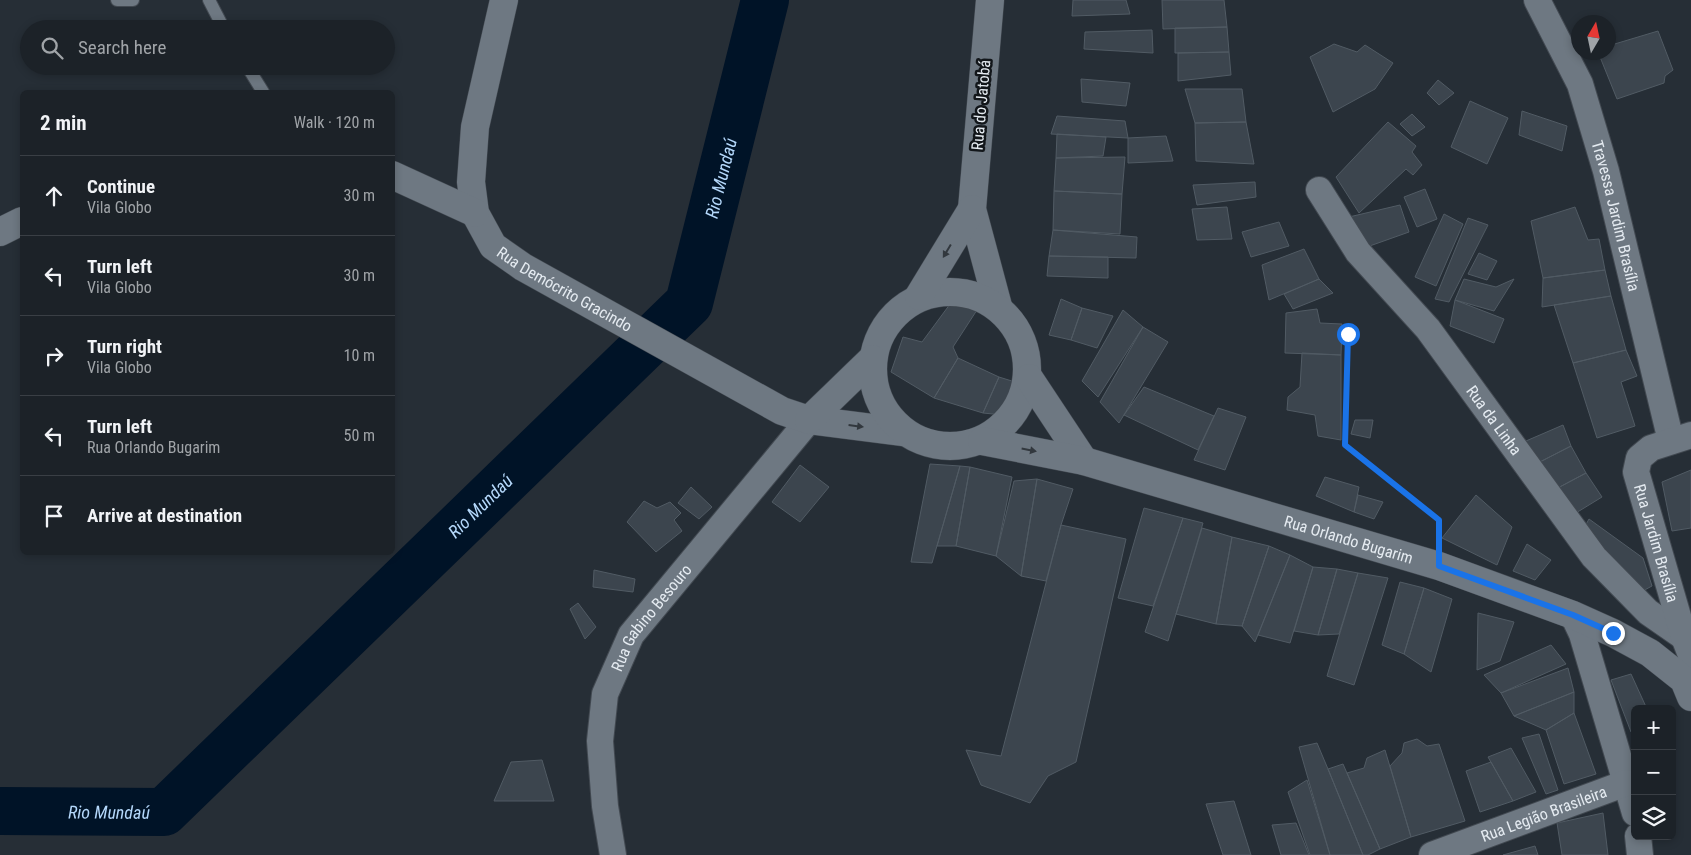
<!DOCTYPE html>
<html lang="en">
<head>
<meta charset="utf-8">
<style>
	body { margin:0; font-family:"Roboto Condensed",sans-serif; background:#252a30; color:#f1f3f6 }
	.controls { position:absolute; right:15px; bottom:15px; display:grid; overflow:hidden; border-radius:8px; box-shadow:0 2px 8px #0003 }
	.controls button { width:45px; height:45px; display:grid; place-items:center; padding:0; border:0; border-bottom:1px solid #3a3f45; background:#1c2228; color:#f1f3f6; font:25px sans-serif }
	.compass { position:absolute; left:1571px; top:15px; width:45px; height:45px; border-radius:50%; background:#1c2228; box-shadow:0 2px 8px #0003; rotate:9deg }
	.stop { position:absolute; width:15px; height:15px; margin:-11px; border:4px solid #1a73e8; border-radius:50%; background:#fff }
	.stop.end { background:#1a73e8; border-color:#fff; box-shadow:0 1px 5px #0008 }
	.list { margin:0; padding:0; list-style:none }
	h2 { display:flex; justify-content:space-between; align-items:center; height:65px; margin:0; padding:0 20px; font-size:21px }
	h2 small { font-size:16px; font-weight:400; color:#a0a4a8 }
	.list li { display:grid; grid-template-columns:32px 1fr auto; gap:15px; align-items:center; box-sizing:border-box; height:80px; padding:0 20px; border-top:1px solid #3a3f45 }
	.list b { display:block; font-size:19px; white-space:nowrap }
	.list p { margin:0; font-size:16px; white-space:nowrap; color:#a0a4a8 }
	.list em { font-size:16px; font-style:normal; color:#a0a4a8 }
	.icon { flex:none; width:28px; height:28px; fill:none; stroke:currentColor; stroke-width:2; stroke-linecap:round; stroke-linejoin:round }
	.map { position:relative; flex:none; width:1691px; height:855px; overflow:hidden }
	.search { position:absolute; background:#1c2228; box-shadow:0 2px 8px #0003; left:20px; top:20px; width:375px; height:55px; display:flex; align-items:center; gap:12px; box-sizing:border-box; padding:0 18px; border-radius:28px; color:#a0a4a8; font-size:19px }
	.panel { position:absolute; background:#1c2228; box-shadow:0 2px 8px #0003; left:20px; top:90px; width:375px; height:465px; border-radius:8px }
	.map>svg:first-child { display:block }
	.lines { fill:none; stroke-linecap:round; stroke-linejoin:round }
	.river { stroke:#001327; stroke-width:48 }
	.building { fill:#3c454e; stroke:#515b64 }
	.lane-casing { stroke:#424951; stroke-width:14 }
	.street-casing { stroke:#424951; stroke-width:28 }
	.secondary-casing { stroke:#424951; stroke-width:29 }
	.path { stroke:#686f77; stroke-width:3; stroke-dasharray:2.5 2.5; stroke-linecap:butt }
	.lane { stroke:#6e7882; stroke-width:12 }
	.street { stroke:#6e7882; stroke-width:26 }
	.secondary { stroke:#6e7882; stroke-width:28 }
	.oneway { fill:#32383e }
	.route { stroke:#1a73e8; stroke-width:6 }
	.labels { text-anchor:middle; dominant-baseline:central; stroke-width:5; stroke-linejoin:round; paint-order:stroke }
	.street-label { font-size:16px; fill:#e5ebf1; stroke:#12161a }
	.water-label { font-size:18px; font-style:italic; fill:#b4d8fb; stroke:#12161a }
</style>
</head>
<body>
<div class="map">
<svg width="1691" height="855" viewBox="0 0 1691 855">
	<rect width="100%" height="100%" fill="#262e36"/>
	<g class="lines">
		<path class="river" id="s1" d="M0,811L164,812L689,303L765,0"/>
	</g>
	<path class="building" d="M1073,0H1126L1130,14L1072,16Z
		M1162,0H1224L1227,27L1163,29Z
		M1227,27L1229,52L1175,53V28Z
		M1152,30L1153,53L1084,49L1085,32Z
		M1658,31L1673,70L1665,76L1664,83L1617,99L1598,52H1608V46Z
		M1334,44L1357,52L1365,45L1393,63L1375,89L1333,112L1310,57Z
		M1229,52L1231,75L1178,81V53Z
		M1081,79L1130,83L1126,106L1082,102Z
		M1438,80L1454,93L1439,105L1427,93Z
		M1185,89H1242L1246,122L1195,123Z
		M1470,101L1508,118L1487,164L1451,147Z
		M1522,111L1567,126L1562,151L1519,135Z
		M1412,114L1425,127L1412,136L1400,124Z
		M1057,116L1125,121L1128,138L1051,134Z
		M1246,122L1254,164L1196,161L1195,123Z
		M1388,122L1416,146L1412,152L1422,165L1413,175L1406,169L1359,213L1336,177Z
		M1057,134L1106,137L1103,156L1056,158Z
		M1166,136L1173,161L1128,163V138Z
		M1125,157L1122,194L1054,191L1056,158Z
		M1255,182L1256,197L1197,205L1193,185Z
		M1425,189L1437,219L1417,227L1404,197Z
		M1054,191L1122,194L1120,234L1053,230Z
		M1400,205L1409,232L1364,248L1349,217Z
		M1227,207L1232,239L1197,240L1192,209Z
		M1575,207L1588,240L1599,239L1605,270L1543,278L1531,221Z
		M1444,214L1463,224L1436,286L1415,277Z
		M1468,218L1488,225L1449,302L1435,299Z
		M1279,222L1289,246L1251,257L1242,232Z
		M1053,230L1137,237L1136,258L1049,256Z
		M1304,249L1319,279L1269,300L1262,265Z
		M1479,253L1497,261L1487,280L1468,274Z
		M1049,256L1108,257V278L1047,276Z
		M1605,270L1611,296L1542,307L1543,278Z
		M1319,279L1333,293L1293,309L1284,294Z
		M1464,279L1496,287L1514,279L1494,311L1455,300Z
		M956,296L977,310L953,347L958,358L934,398L891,372L903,337L922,342Z
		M1611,296L1626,350L1573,363L1554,305Z
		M1061,299L1082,308L1071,340L1049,335Z
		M1455,300L1504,319L1494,343L1450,326Z
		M1082,308L1113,316L1097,348L1071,340Z
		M1317,309L1320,323L1342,324L1341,355L1285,353L1286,313Z
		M1123,310L1143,327L1098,397L1082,381Z
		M1143,327L1168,342L1119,423L1100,402Z
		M1626,350L1637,376L1621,382L1635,426L1597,438L1573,363Z
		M1302,353L1341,355V440L1318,436L1315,415L1287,410L1288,397L1300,387Z
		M958,358L999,377L983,413L934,398Z
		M999,377L1015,382L1003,415L983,413Z
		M1144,387L1214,416L1198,450L1124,415Z
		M1218,408L1246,417L1225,470L1194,460Z
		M1355,420H1373L1370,438L1351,434Z
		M1563,425L1571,446L1534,465L1519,444Z
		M1571,446L1586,473L1554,490L1534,465Z
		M930,464L960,466L932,563L911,562Z
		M800,465L829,487L800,522L772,502Z
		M960,466L970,467L956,546H937Z
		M970,467L1012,477L996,556L956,546Z
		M1691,470V528L1672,531L1662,482Z
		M1586,473L1602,497L1571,516L1554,490Z
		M1325,477L1359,487L1354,512L1316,496Z
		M1037,479L1073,489L1061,525L1046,581L1021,576Z
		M1037,479L1021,576L996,556L1014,481Z
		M691,487L712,507L699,519L678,503Z
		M1358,495L1383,502L1374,519L1354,512Z
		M1476,495L1512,527L1497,565L1442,538Z
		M644,501L657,508L670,502L681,513L674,520L682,531L656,552L627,522Z
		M1144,508L1183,518L1153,606L1118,598Z
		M1183,518L1203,523L1168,641L1145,632Z
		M1589,519L1643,558L1652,586L1639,593L1583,530Z
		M1061,525L1126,539L1076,762L1048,776L1030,803L981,785L966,750L1001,756Z
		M1202,528L1232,537L1216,624L1176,614Z
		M1232,537L1269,546L1242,626L1216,624Z
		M1527,544L1551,560L1535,580L1513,571Z
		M1269,546L1290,555L1255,642L1242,626Z
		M1290,555L1313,567L1290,643L1258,635Z
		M1313,567L1337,569L1318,635L1294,631Z
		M1337,569L1358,573L1339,634L1318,635Z
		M594,570L635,579L633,592L593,587Z
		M1358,573L1388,578L1354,685L1327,676Z
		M1400,582L1424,588L1404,654L1382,645Z
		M1424,588L1452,599L1431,672L1404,654Z
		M578,603L596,627L585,639L570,609Z
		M1478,613L1514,622L1500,661L1477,670Z
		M1551,645L1566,664L1501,693L1484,675Z
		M1568,668L1574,692L1514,716L1501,693Z
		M1631,674L1647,709H1635V731L1631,732L1611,680Z
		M1574,692V713L1546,730L1514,716Z
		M1574,713L1596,774L1564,784L1546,730Z
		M1539,734L1558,790L1546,794L1522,738Z
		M1417,739L1427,746L1439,744L1465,821L1411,837L1390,766L1402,753L1404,743Z
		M1317,743L1328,769L1363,855H1330L1299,747Z
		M1511,748L1536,792L1513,801L1488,757Z
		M1385,750L1411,837L1380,849L1347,773L1364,768L1367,758Z
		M542,760L554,801H494L511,762Z
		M1491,762L1513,801L1480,812L1466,771Z
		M1343,764L1380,849L1368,855H1363L1328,769Z
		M1307,780L1330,855H1310L1288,792Z
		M1234,801L1251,855H1223L1206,804Z
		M1603,813L1608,855H1562L1557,823Z
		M1296,823L1309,855H1281L1272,825Z
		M1535,846L1538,855H1503Z"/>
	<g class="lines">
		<defs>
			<path id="lane" d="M117,0H133
				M209,0L224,29
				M247,66L263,92"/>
			<g id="street">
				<path id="s2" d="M1537,0L1580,84L1606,171L1671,441"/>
				<path id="s3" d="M1319,190L1358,252L1428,329L1594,557L1648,612L1684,637"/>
				<path id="s4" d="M1691,435L1651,448L1639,458L1636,472L1684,637L1691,655"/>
				<path d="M1573,615L1582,634L1635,813"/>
				<path d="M1638,836L1640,855"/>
				<path id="s5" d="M613,855L605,806L600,741L605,694L631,635L809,420"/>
				<path id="s6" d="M1432,855L1626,783"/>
			</g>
			<g id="secondary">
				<path id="s7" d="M504,0L475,127L471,182L475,213L493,246L523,267L782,411L809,420L903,432"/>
				<path d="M990,0L972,209L998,306"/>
				<path d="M392,175L475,213"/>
				<path d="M0,232L22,221"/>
				<circle cx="950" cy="369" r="77"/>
				<path d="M919,296L972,209"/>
				<path d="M1029,378L1084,461"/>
				<path d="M809,420L872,359"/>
				<path id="s8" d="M982,441L1084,461L1439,566L1573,615L1613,633L1650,653L1684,680L1691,697"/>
			</g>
		</defs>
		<use href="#lane" class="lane-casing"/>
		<use href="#street" class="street-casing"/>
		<use href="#secondary" class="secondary-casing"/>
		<path class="path" d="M1348,334L1345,445L1439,520V538"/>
		<use href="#lane" class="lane"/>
		<use href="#street" class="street"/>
		<use href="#secondary" class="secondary"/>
	</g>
	<defs><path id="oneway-solid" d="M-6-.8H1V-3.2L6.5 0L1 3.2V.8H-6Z" transform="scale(1.25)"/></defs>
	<g class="oneway">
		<use href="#oneway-solid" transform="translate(947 251) rotate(121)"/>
		<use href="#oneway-solid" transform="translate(856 426) rotate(7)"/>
		<use href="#oneway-solid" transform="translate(1029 450) rotate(11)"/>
	</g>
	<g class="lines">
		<path class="route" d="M1348,334L1345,445L1439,520V566L1573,615L1613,633"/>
	</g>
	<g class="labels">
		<g class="street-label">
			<text transform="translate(981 105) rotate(-85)">Rua do Jatobá</text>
			<text stroke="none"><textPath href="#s2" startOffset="231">Travessa Jardim Brasília</textPath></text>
			<text stroke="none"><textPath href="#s7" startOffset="338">Rua Demócrito Gracindo</textPath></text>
			<text stroke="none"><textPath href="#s3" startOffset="290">Rua da Linha</textPath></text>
			<text stroke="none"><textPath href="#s8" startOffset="380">Rua Orlando Bugarim</textPath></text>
			<text stroke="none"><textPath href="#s4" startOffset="146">Rua Jardim Brasília</textPath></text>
			<text stroke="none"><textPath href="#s5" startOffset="252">Rua Gabino Besouro</textPath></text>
			<text stroke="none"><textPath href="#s6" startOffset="119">Rua Legião Brasileira</textPath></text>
		</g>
		<g class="water-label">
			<text stroke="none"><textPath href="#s1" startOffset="1024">Rio Mundaú</textPath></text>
			<text stroke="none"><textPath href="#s1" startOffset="604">Rio Mundaú</textPath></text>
			<text stroke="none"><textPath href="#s1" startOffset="109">Rio Mundaú</textPath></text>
		</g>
	</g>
</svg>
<div class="controls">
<button>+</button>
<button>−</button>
<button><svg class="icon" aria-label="layers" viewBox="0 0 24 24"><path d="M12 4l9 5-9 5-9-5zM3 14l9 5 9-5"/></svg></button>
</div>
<svg class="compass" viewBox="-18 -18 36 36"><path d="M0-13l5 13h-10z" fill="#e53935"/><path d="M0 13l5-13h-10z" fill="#a0a4a8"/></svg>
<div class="stop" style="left:1348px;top:334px"></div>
<div class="stop end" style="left:1613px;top:633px"></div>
<div class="search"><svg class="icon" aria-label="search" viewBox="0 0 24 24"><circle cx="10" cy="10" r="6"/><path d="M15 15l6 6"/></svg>Search here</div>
<section class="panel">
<h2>2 min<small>Walk · 120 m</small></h2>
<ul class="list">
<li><svg class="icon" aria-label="ahead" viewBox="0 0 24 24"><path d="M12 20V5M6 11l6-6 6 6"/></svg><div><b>Continue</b><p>Vila Globo</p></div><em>30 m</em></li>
<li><svg class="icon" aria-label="left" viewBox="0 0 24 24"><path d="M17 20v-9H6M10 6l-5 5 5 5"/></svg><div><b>Turn left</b><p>Vila Globo</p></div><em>30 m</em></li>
<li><svg class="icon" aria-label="right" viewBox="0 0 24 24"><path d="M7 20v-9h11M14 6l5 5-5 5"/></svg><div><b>Turn right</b><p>Vila Globo</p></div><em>10 m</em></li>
<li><svg class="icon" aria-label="left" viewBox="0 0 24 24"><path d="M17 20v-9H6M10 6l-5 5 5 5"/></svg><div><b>Turn left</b><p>Rua Orlando Bugarim</p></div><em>50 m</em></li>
<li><svg class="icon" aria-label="arrive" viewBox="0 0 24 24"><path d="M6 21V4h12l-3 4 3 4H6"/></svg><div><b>Arrive at destination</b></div></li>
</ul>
</section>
</div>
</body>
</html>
